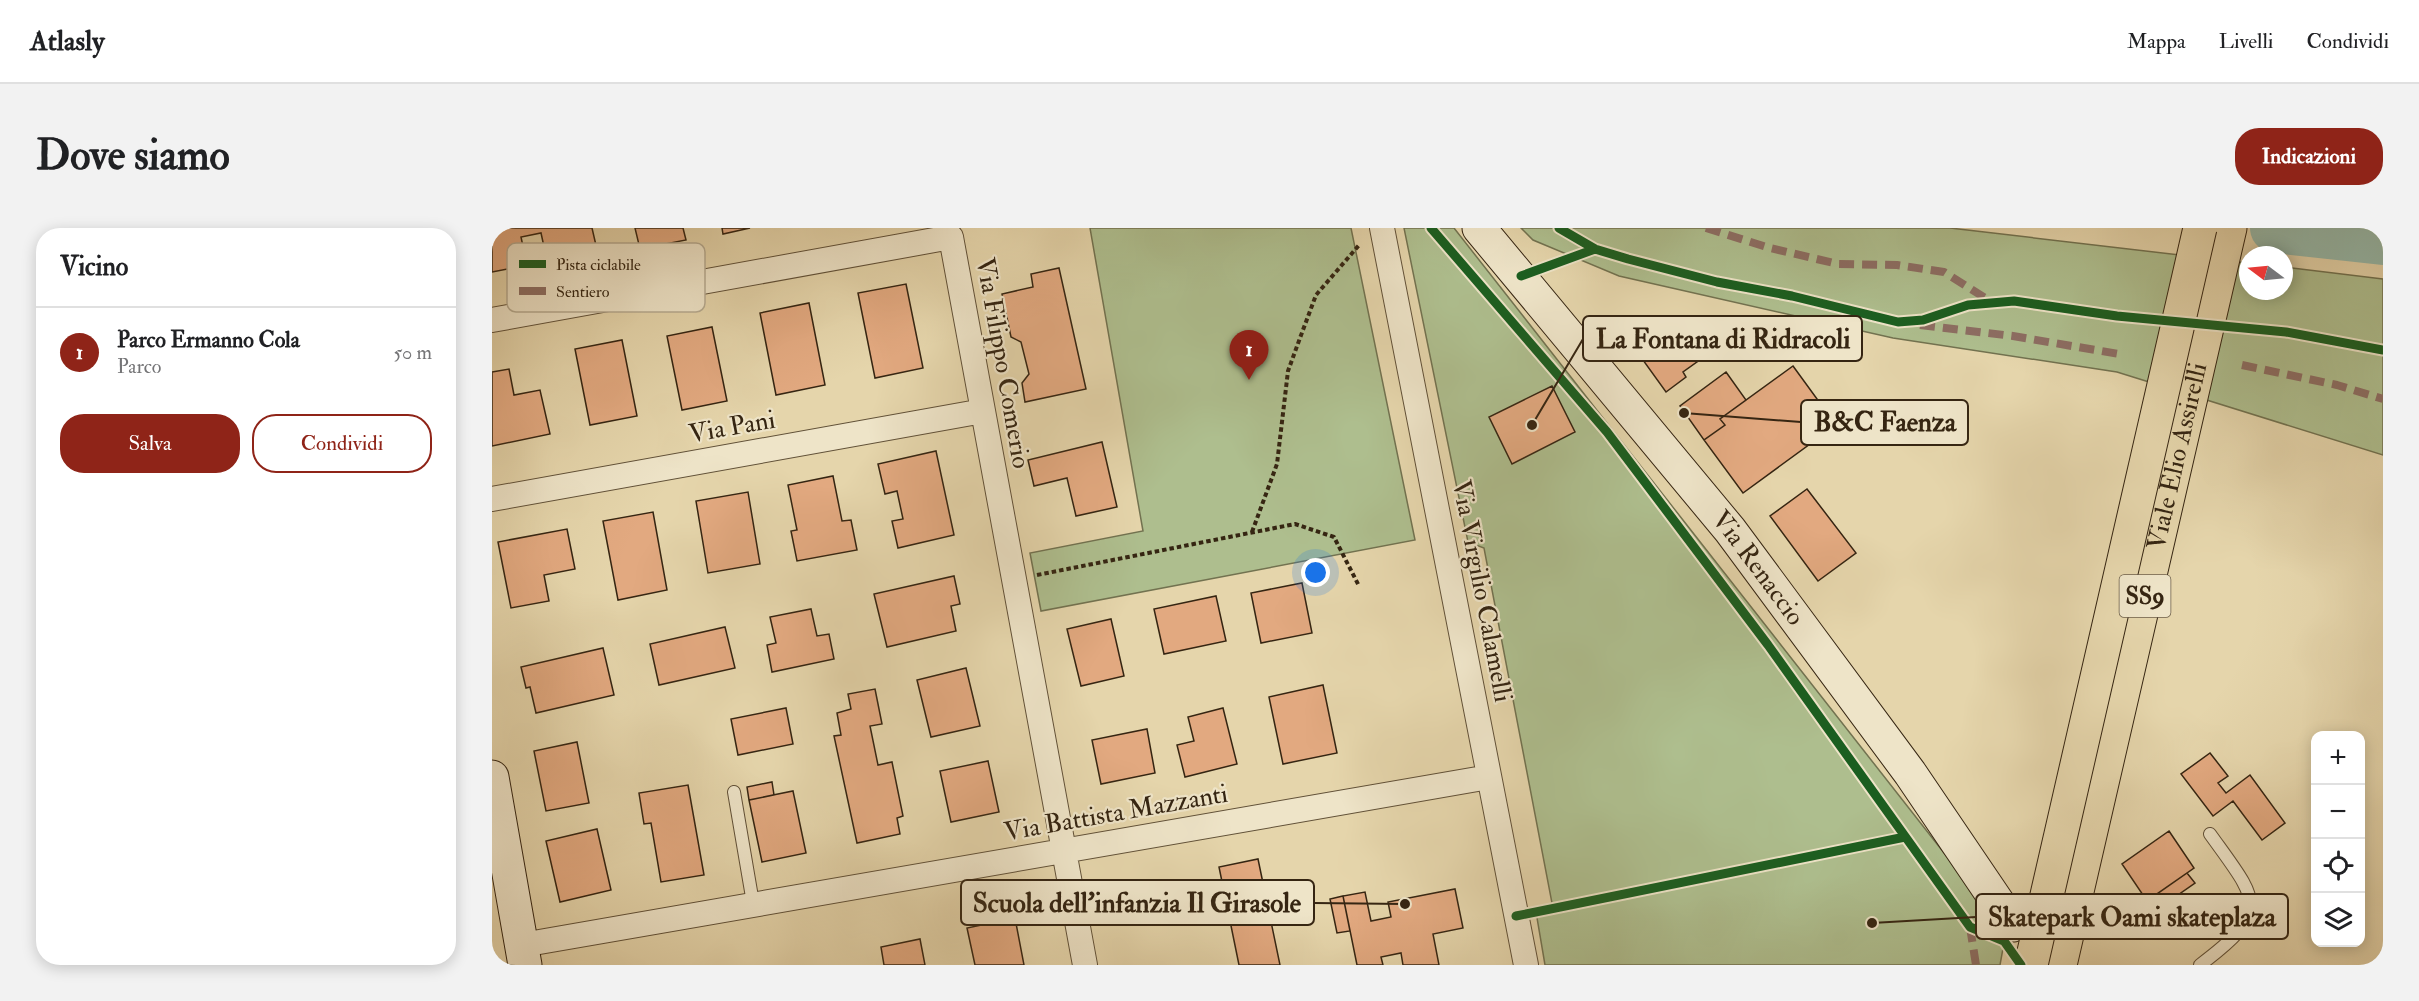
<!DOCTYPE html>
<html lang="it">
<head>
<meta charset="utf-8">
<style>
	body { margin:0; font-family:"IM FELL Double Pica",serif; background:#f2f2f2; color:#202124 }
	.controls { position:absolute; right:18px; bottom:18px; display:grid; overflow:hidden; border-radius:12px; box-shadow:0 3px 15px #0003 }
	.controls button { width:54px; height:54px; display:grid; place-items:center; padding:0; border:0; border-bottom:2px solid #e0e0e0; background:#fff; color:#202124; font:30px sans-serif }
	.compass { position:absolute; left:1747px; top:18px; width:54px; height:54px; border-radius:50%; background:#fff; box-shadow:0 3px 15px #0003; rotate:286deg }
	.you { position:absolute; left:824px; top:345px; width:21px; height:21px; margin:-15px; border:4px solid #fff; border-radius:50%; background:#1a73e8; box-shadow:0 0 0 9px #1a73e833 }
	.badge { display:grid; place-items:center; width:39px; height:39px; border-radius:50%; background:#8f2418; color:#fff; font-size:20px; font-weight:700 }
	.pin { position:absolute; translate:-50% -50px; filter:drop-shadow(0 2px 3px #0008) }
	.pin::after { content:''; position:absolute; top:32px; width:21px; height:18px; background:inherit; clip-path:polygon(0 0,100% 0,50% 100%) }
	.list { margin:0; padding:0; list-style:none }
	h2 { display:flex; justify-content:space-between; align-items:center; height:78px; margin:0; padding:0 24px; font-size:26px }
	h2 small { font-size:20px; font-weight:400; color:#757577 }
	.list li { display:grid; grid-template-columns:39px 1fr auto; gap:18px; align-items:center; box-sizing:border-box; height:90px; padding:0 24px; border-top:2px solid #e0e0e0 }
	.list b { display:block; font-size:22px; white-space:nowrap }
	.list p { margin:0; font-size:20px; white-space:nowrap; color:#757577 }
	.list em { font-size:20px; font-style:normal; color:#757577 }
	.actions { display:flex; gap:12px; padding:18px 24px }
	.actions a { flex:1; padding:14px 0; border:2px solid #8f2418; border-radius:24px; text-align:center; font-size:21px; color:#8f2418 }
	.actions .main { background:#8f2418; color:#fff }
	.icon { flex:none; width:33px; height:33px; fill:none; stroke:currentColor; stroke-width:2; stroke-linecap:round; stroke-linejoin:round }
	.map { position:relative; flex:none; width:1891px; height:737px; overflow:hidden; border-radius:24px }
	header { display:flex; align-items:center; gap:36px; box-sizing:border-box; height:84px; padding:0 30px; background:#fff; border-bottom:2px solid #e0e0e0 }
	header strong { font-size:28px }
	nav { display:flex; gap:33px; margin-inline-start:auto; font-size:21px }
	.intro { display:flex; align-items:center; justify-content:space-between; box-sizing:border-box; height:144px; padding:0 36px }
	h1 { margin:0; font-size:42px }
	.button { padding:15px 27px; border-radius:24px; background:#8f2418; color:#fff; font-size:21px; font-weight:700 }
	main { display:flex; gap:36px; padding:0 36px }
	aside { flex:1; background:#fff; border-radius:24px; box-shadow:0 3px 15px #0003 }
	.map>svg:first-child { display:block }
	.green { fill:#aebe8e; stroke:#727250; stroke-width:1.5 }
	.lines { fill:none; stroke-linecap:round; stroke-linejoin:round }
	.river { stroke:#96b9aa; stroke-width:50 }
	.building { fill:#e2a980; stroke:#352512; stroke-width:1.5 }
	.lane-casing { stroke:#615138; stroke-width:14 }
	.street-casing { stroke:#615138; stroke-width:26 }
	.secondary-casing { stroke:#352512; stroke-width:35 }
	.primary-casing { stroke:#352512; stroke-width:35 }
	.path { stroke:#352512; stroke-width:4; stroke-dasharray:4.5 3; stroke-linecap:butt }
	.lane { stroke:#eee4c8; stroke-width:12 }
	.street { stroke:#eee4c8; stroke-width:24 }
	.secondary { stroke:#eee4c8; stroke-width:33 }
	.primary { stroke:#e5d5ab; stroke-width:33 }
	.primary-bridge-casing { stroke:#352512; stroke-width:35; stroke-linecap:butt }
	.primary-bridge { stroke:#e5d5ab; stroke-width:33 }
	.quiet { stroke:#8d6e63; stroke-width:8; stroke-dasharray:15 8; stroke-linecap:butt }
	.cycleway-casing { stroke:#eee4c8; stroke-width:13 }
	.cycleway { stroke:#1b5e20; stroke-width:9 }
	.labels { text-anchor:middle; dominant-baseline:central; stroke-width:4.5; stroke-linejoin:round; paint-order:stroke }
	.shield { fill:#eee4c8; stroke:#6c5e49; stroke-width:1.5 }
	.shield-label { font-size:24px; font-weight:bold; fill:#352512 }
	.street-label { font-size:26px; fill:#352512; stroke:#eee4c8 }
	.key { fill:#eee4c8; stroke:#b6ab91; stroke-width:1.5 }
	.key-label { font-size:16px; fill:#352512 }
	.leader { fill:none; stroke:#352512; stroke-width:2 }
	.callout-dot { fill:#352512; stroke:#eee4c8; stroke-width:2 }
	.callout { fill:#eee4c8; stroke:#352512; stroke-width:2 }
	.callout-label { font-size:27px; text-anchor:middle; font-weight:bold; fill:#352512 }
</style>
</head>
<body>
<header>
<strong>Atlasly</strong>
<nav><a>Mappa</a><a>Livelli</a><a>Condividi</a></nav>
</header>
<div class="intro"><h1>Dove siamo</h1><a class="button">Indicazioni</a></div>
<main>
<aside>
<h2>Vicino<small></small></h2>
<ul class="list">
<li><span class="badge">1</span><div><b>Parco Ermanno Cola</b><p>Parco</p></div><em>50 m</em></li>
</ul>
<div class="actions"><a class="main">Salva</a><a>Condividi</a></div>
</aside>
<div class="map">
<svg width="1891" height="737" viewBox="0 0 1891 737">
	<rect width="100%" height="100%" fill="#e5d5ab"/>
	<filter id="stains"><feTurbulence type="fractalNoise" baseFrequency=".00333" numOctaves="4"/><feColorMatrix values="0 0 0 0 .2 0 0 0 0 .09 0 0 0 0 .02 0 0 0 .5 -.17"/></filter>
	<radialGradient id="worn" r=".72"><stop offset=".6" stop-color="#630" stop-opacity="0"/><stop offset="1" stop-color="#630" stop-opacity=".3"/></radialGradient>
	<path class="green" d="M598,0H859L923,312L549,383L538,325L651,303Z
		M912,0H962L1514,704L1508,737H1053L1044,684L1060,675L992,320L976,314Z
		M1029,0H1458L1756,35V63H1792V39L1891,51V227L1625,144L1401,110L1127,48L1041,12Z"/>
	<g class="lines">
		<path class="river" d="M1783,0L1891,12"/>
	</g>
	<path class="building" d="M0,0H100L106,26L56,37L49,5L29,9L35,37L0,44Z
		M143,0H191L194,12L148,21Z
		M230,0H258L231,6Z
		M567,40L594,161L533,174L530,155L537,146L529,114L519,109L510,66L541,59L539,46Z
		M414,56L431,140L383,150L366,65Z
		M317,75L333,157L284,167L268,85Z
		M220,99L235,173L190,182L175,108Z
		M1162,107L1176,127L1203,108L1216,126L1191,144L1194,149L1174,164L1143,121Z
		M130,112L145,188L98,197L83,121Z
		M1301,138L1344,197L1251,265L1212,212L1233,197L1228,191Z
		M17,141L22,167L48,162L58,206L0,218V144Z
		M1234,144L1254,172L1228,191L1233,197L1212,212L1188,178Z
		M1060,158L1083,204L1020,236L997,189Z
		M610,214L625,279L584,288L575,250L542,258L536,232Z
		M444,223L462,307L406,320L400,293L411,291L405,263L393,266L386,236Z
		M341,248L350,293L359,292L365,322L305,333L299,303L305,302L296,257Z
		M1315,261L1364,325L1326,353L1278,288Z
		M256,264L268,336L216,345L204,273Z
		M161,284L175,362L126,372L111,293Z
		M75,301L83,341L52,347L57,373L19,380L6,314Z
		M462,348L468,376L459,378L464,403L395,419L382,366Z
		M810,355L820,405L769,415L759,365Z
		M724,368L734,413L672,426L662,381Z
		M319,381L325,408L337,406L342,431L280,444L275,417L284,415L278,389Z
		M619,391L632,448L589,458L575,401Z
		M233,399L243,440L167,457L158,416Z
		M111,420L122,467L44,485L38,459L34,460L29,439Z
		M474,440L488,498L439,509L425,452Z
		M831,457L845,525L791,536L777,469Z
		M383,461L390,496L378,498L386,537L400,534L411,588L405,590L408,606L365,615L342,508L349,507L345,485L359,481L356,466Z
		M294,480L301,516L246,527L239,491Z
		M731,480L745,536L693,549L685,517L702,513L696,489Z
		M655,501L663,545L609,556L600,512Z
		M85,514L97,575L54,583L42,523Z
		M1718,525L1736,548L1726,555L1734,565L1758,547L1793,595L1770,612L1741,573L1721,588L1689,546Z
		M496,533L507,584L459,594L448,543Z
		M280,554L282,567L257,572L255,559Z
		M196,557L212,647L169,654L159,595L152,596L147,565Z
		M301,563L314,625L270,634L257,572Z
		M105,601L119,662L68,674L54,613Z
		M1677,603L1702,640L1655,673L1630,636Z
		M766,631L788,737H747L727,639Z
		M1695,645L1703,655L1670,678L1662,668Z
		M963,661L971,700L941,706L947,737H911L909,725L889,729L891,737H865L851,668L873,664L879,693L899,689L896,674Z
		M851,668L858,703L845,705L838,671Z
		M523,690L532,737H483L475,700Z
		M428,711L433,737H392L389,719Z"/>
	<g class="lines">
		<defs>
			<path id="lane" d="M242,564L261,675
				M1708,737C1781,682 1766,673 1718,606"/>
			<path id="street" d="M890,0L1034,737
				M0,92L459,9L593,737
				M0,271L491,183
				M30,717L997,549"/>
			<g id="secondary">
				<path id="s1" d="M987,0L1238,302L1418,545L1521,697"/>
				<path d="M0,549L33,737"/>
			</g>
			<g id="primary">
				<path id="s2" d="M1568,737L1738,0"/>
			</g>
		</defs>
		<use href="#lane" class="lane-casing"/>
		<use href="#street" class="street-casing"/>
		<use href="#secondary" class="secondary-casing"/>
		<use href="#primary" class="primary-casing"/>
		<path class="path" d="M760,304L785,236L796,143L808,110L824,67L868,16
			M545,347L803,296L842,309L867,358"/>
		<use href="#lane" class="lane"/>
		<use href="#street" class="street"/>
		<use href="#secondary" class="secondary"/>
		<use href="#primary" class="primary"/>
		<defs>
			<path id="primary-bridge" d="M1539,737L1708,0"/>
		</defs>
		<use href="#primary-bridge" class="primary-bridge-casing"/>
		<use href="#primary-bridge" class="primary-bridge"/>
		<path class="quiet" d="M1214,0L1278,20L1346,36L1405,37L1452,44L1501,75
			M1428,97L1521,108L1627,126
			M1750,137L1845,157L1891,171
			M1478,699L1484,737"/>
		<defs>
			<path id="cycleway" d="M939,0L1115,204L1276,417L1478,699L1512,713L1529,737
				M1067,0L1103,21L1136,31L1225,54L1300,68L1406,94L1431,92L1476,77L1522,73L1625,88L1794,104L1891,122
				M1029,48L1103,21
				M1024,688L1413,609"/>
		</defs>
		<use href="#cycleway" class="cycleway-casing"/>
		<use href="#cycleway" class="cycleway"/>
	</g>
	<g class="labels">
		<rect class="shield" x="1627.5" y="347" width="51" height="42" rx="4.5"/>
		<g class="shield-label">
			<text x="1653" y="368">SS9</text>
		</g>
		<g class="street-label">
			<text transform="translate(511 135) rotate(80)">Via Filippo Comerio</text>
			<text transform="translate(240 199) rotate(-10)">Via Pani</text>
			<text stroke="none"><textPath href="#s2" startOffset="522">Viale Elio Assirelli</textPath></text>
			<text stroke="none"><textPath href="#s1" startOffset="440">Via Renaccio</textPath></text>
			<text transform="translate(990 363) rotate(79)">Via Virgilio Calamelli</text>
			<text transform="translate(624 585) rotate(-10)">Via Battista Mazzanti</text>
		</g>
	</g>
	<rect x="15" y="15" width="198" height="69" rx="9" class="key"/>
	<rect x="27" y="32" width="27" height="8" fill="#1b5e20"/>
	<rect x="27" y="59" width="27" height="8" fill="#8d6e63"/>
	<g class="key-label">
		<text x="64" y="42">Pista ciclabile</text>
		<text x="64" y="69">Sentiero</text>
	</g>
	<path class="leader" d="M1040 197L1091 111M1192 185L1309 194M913 676L822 675M1380 695L1484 689"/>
	<g class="callout-dot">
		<circle cx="1040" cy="197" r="6"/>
		<circle cx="1192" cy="185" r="6"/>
		<circle cx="913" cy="676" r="6"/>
		<circle cx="1380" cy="695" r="6"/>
	</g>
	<g class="callout">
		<rect x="1091" y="88" width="279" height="45" rx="6"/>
		<rect x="1309" y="172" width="167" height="45" rx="6"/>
		<rect x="469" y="652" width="353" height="45" rx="6"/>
		<rect x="1484" y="666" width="312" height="45" rx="6"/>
	</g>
	<g class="callout-label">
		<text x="1231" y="120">La Fontana di Ridracoli</text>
		<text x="1393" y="203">B&amp;C Faenza</text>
		<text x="645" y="684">Scuola dell'infanzia Il Girasole</text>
		<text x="1640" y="698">Skatepark Oami skateplaza</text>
	</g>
	<rect width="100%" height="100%" filter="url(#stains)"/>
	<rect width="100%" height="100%" fill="url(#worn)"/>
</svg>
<div class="controls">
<button>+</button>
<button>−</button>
<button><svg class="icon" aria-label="locate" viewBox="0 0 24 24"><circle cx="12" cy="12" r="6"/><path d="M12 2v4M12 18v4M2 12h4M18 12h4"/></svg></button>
<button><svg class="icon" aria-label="layers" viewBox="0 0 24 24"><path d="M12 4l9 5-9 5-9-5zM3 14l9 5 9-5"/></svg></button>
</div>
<svg class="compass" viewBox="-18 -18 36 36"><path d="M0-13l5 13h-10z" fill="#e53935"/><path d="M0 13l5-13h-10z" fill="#757577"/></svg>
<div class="you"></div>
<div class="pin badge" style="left:757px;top:152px">1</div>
</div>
</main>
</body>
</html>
